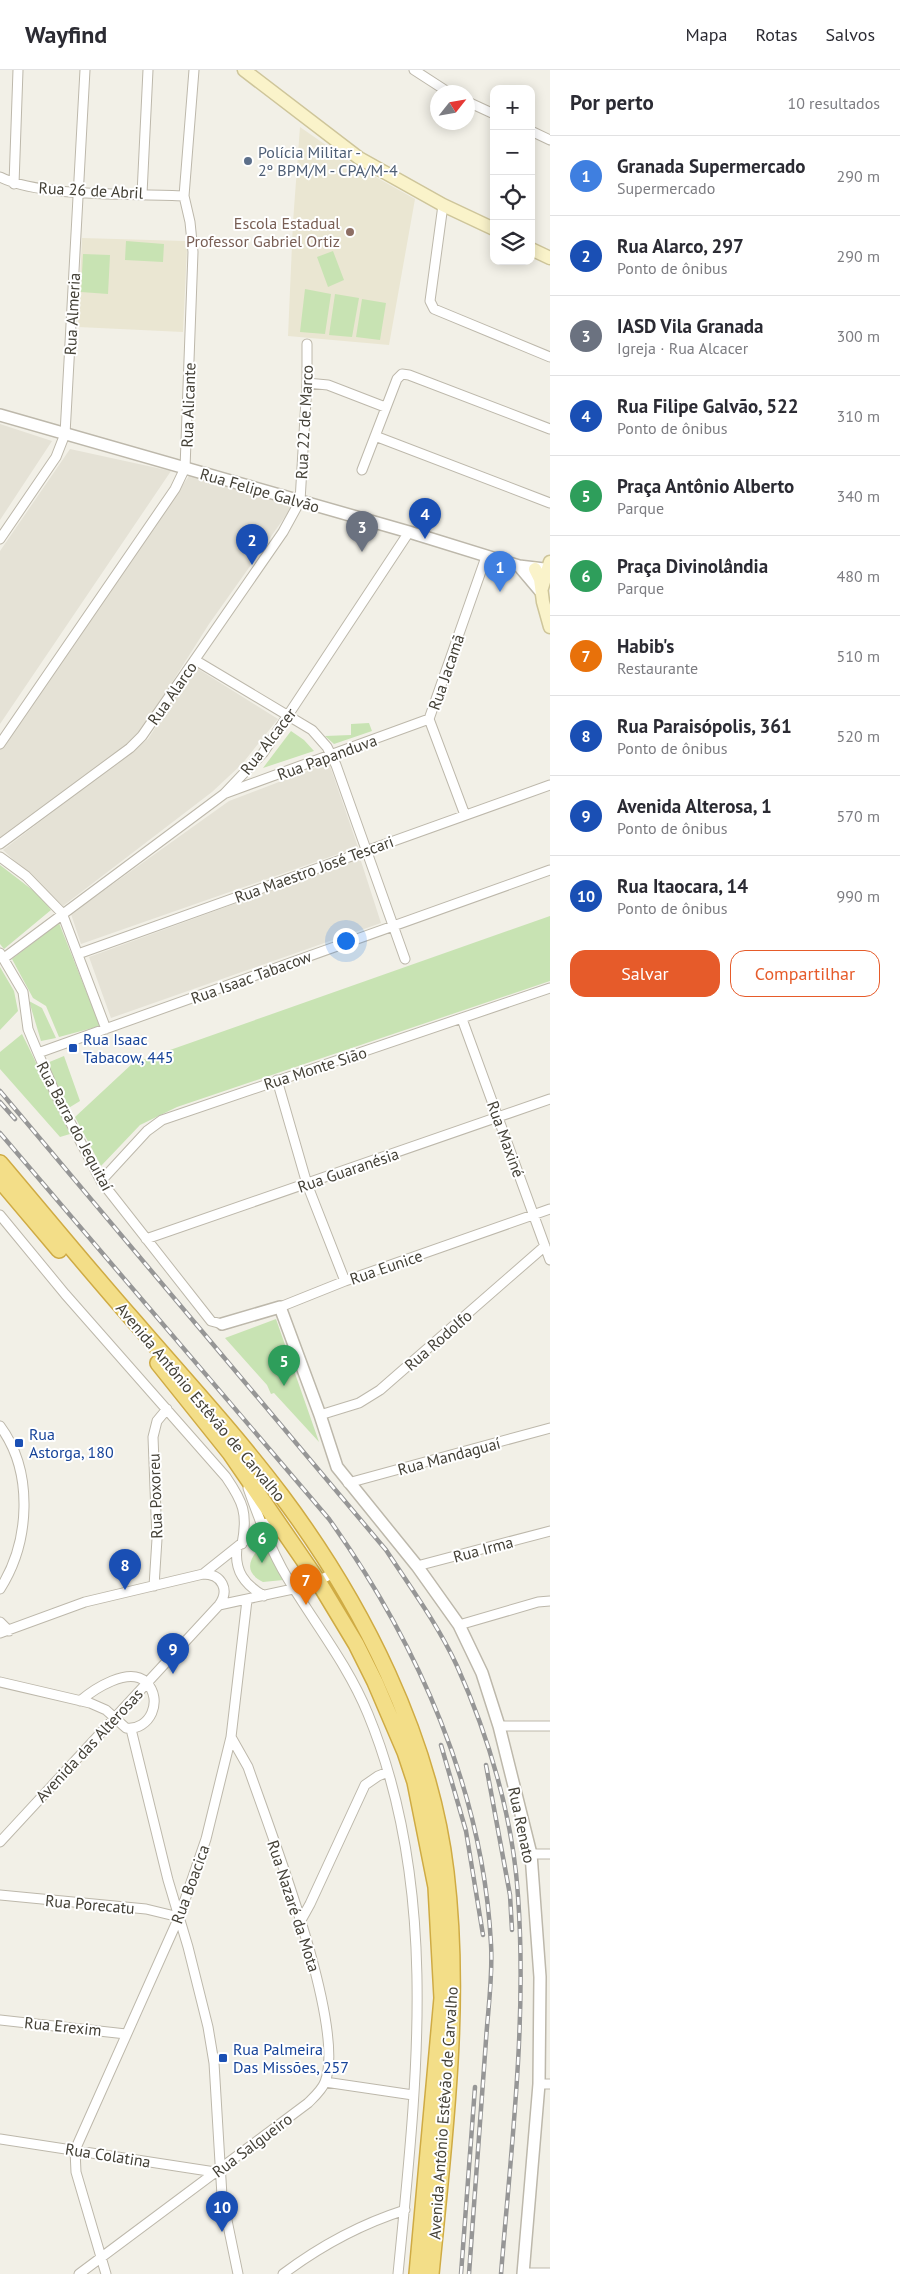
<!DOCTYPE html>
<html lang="pt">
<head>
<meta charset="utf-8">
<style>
	body { margin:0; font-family:"PT Sans",sans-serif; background:#f7f7f7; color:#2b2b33 }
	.controls { position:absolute; right:15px; top:15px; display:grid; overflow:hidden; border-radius:10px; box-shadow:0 2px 12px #0003 }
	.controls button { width:45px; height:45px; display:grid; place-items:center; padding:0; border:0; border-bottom:1px solid #e1e1e2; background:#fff; color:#2b2b33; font:25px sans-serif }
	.compass { position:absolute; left:430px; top:15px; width:45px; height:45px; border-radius:50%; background:#fff; box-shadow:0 2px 12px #0003; rotate:59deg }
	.you { position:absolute; left:345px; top:870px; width:18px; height:18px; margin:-12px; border:4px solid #fff; border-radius:50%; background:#1a73e8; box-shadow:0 0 0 8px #1a73e833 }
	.badge { display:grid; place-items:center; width:32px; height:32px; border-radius:50%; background:#e65b2a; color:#fff; font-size:16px; font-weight:700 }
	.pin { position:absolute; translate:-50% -41px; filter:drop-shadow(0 1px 2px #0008) }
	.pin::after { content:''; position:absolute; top:26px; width:18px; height:15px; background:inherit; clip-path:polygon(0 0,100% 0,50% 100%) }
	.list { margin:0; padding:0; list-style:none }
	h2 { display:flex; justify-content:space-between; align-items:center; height:65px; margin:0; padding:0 20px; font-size:21px }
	h2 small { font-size:16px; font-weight:400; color:#7c7c81 }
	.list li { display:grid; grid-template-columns:32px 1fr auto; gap:15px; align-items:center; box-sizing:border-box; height:80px; padding:0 20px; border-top:1px solid #e1e1e2 }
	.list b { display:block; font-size:19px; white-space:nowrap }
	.list p { margin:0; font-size:16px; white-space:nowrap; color:#7c7c81 }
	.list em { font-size:16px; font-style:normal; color:#7c7c81 }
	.actions { display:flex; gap:10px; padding:15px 20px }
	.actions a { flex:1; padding:11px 0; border:1px solid #e65b2a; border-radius:15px; text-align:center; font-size:18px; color:#e65b2a }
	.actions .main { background:#e65b2a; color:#fff }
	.icon { flex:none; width:28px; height:28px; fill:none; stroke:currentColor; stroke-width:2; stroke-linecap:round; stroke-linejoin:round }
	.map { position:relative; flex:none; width:550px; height:2204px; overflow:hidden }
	header { display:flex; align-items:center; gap:30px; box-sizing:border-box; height:70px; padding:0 25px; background:#fff; border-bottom:1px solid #e1e1e2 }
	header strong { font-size:24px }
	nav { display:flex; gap:28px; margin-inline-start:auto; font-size:18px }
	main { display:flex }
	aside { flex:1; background:#fff }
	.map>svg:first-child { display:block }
	.residential { fill:#e5e2d6 }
	.education { fill:#eae6d2 }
	.green { fill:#c8e3b3 }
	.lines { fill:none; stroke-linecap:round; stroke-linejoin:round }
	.minor-casing { stroke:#bdb8ab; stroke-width:11 }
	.tertiary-casing { stroke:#bdb8ab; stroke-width:14 }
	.secondary-casing { stroke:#cec59a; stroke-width:15 }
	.trunk-casing { stroke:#cfab44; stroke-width:18 }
	.minor { stroke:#fff; stroke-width:9 }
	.tertiary { stroke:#fff; stroke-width:11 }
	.secondary { stroke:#faf3ca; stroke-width:12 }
	.trunk { stroke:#f3de88; stroke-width:15 }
	.rail-casing { stroke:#969696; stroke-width:4.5 }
	.rail { stroke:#fff; stroke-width:2.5; stroke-dasharray:8; stroke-linecap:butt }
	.service-dot { fill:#5c6f8a; stroke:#fff; stroke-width:2 }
	.education-dot { fill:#8d6e63; stroke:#fff; stroke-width:2 }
	.transit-dot { fill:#1a4fb4; stroke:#fff; stroke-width:2 }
	.labels { text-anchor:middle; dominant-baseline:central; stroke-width:4; stroke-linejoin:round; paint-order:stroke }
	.service-label { font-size:16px; fill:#4e5e75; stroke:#fff; text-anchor:start }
	.street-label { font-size:16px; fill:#444137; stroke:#fff }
	.education-label { font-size:16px; fill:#785e54; stroke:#fff; text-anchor:end }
	.transit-label { font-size:16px; fill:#164399; stroke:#fff; text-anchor:start }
</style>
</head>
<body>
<header>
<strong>Wayfind</strong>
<nav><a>Mapa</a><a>Rotas</a><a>Salvos</a></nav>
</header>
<main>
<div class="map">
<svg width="550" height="2204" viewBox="0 0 550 2204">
	<rect width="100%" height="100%" fill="#f2f0e7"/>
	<path class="residential" d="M0,354L52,371L0,450Z
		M70,379L171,401L0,654V481Z
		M191,403L294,434L209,554L133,674L0,769V679Z
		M195,597L278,649L242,694L212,722L63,836L3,780L148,669Z
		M329,693L358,777L81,874L71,844L229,731Z
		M360,788L381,853L111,948L89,887Z"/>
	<path class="education" d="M300,57L356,96L415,129L389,275L288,266L293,152Z
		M82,168L185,171L187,178L183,262L78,257Z"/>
	<path class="green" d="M126,171L164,174L163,192L125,190Z
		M333,181L344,210L328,217L317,187Z
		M83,184L110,185L108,224L81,222Z
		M305,219L331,224L325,264L300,262Z
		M335,224L359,228L352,267L329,265Z
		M362,229L386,233L380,270L356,267Z
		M369,653L372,661L334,674L325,666L351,665V654Z
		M291,661L304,670L314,681L263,698Z
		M0,795L39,825L51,840L4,879L0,874Z
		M550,846V911L177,1037L140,1055L101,1096L75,1047L133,993Z
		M59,853L100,956L59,967L46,936L33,928L12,889Z
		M0,897L14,921L18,941L0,960Z
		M29,931L42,938L56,968L41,971Z
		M22,964L28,976L70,1064L60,1067L0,999V982Z
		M64,986L80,1031L67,1039L47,993Z
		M276,1249L319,1372L274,1323L271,1324L267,1315L225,1268Z
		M264,1473L283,1510L263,1512C241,1501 251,1486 264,1473Z"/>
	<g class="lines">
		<defs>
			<path id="minor" d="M414,0L448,22
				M468,32L494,44
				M531,61L550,70
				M0,107C41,128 135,123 184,126
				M14,114L18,0
				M142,124L148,0
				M443,135L430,231L434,239L550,287
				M307,313L328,315L385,337
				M375,366L550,433
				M362,400L397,309L402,304L409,305L550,359
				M0,469L56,387L65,364L85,0
				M195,590L312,660L327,677L336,695L405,889
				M0,674L175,419L185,398L193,182L190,152L184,126L194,0
				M226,723L429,649
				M465,745L429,649L486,487
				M0,774L130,678L142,666L283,462L300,431L307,313V274
				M0,787L26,806L62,843L106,959
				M0,883L23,922L28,959L38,983L56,1025L101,1111L211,1251L222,1254
				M78,884L550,715
				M4,888L224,724L263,683L409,462
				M462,949L550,1190
				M38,983L550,800
				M277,1010L307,1114L345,1211
				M101,1111L147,1061L162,1050L550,918
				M0,1145L65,1224L226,1407C243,1432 248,1443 242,1474
				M146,1169L550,1029
				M280,1237L345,1211L550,1139
				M320,1345L359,1333L380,1320L545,1176
				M0,1356C34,1402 30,1472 0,1519
				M348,1413L550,1358
				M248,1418C259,1449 271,1481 288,1509C315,1554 348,1595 368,1644C441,1821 416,2018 398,2204
				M237,1478C234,1501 245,1515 264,1526
				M417,1496L550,1461
				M203,1504L267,1453
				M154,1516L157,1469L153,1367L157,1351L167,1339
				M219,1535L307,1516L334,1503
				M0,1552L9,1561
				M459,1555L538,1532L550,1531
				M0,1563L85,1532L203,1504C222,1504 230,1520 219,1535L0,1772
				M0,1612L90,1633L106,1640L126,1658C150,1661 164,1630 146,1612C129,1596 94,1619 80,1631
				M499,1656H550
				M131,1659L168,1810L188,1877L208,1957L214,1993L222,2126L238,2204
				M531,1784H550
				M0,1825L146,1839L179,1847
				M300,1852L310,1834L365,1715L378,1706L388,1702
				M0,1950L126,1964
				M325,2012L413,2025
				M539,2014H550
				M0,2069L215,2102
				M523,2203H550
				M79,2204L308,2033C314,2027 322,2020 325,2012C347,1957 269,1758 248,1697L231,1667
				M106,2204L76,2102L75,2080L179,1847L206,1769L231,1667L247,1530
				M283,2204C319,2177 361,2154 405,2140"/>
			<path id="tertiary" d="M0,345L409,462L519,496L544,499
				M519,496L541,522
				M222,1254L280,1237L320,1345L337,1397L417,1496L459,1555L482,1603L499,1656L531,1784L540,1907L539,2014L523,2204"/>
			<path id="secondary" d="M244,0L359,88L443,135L494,159
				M531,179L550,188
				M535,499L540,509L543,532L550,557
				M542,518L550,492"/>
			<path id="trunk" d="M0,1093C45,1146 89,1200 135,1252C184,1309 236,1365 281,1425C362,1533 430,1667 446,1802C462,1936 444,2070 431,2204
				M0,1110L59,1180
				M158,1293L230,1383L318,1511L356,1574L375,1612L405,1682L415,1712L436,1817L442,1928L417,2204"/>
		</defs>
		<use href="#minor" class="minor-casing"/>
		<use href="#tertiary" class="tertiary-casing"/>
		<use href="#secondary" class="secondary-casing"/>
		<use href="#trunk" class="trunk-casing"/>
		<use href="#minor" class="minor"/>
		<use href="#tertiary" class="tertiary"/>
		<use href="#secondary" class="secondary"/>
		<use href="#trunk" class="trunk"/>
		<defs>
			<path id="rail" d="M0,1021L386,1480C411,1518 438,1555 457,1596C489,1667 513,1748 518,1826C527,1952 511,2079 501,2204
				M0,1032L15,1049
				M0,1063L329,1449C418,1574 483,1720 491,1874C493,1906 488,1939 486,1970C481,2048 474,2126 469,2204
				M441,1675L466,1761L483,1865
				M486,1695L510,1825L512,1860
				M461,2204L475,2017"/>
		</defs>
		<use href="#rail" class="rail-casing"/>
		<use href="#rail" class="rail"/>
	</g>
	<circle class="service-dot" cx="248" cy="91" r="5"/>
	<circle class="education-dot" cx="350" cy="162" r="5"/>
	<g class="transit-dot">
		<rect x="68" y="973" width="10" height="10" rx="2.5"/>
		<rect x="14" y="1368" width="10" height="10" rx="2.5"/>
		<rect x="218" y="1983" width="10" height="10" rx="2.5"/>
	</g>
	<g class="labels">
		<g class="service-label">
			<text x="258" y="82">Polícia Militar -<tspan x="258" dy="18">2º BPM/M - CPA/M-4</tspan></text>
		</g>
		<g class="street-label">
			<text transform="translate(91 120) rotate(3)">Rua 26 de Abril</text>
			<text transform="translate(72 244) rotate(-87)">Rua Almeria</text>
			<text transform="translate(188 335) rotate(-88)">Rua Alicante</text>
			<text transform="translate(304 352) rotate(-87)">Rua 22 de Marco</text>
			<text transform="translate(260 420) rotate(16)">Rua Felipe Galvão</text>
			<text transform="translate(446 602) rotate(-71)">Rua Jacamã</text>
			<text transform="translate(172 623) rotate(-55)">Rua Alarco</text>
			<text transform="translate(268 671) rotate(-52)">Rua Alcacer</text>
			<text transform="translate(327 687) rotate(-20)">Rua Papanduva</text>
			<text transform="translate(314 799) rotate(-20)">Rua Maestro José Tescari</text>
			<text transform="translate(251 907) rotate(-20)">Rua Isaac Tabacow</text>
			<text transform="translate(315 998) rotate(-18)">Rua Monte Sião</text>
			<text transform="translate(75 1056) rotate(62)">Rua Barra do Jequitaí</text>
			<text transform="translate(506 1069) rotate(70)">Rua Maxiné</text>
			<text transform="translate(348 1100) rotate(-19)">Rua Guaranésia</text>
			<text transform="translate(386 1197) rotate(-19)">Rua Eunice</text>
			<text transform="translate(438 1270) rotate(-41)">Rua Rodolfo</text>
			<text transform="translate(201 1332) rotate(50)">Avenida Antônio Estêvão de Carvalho</text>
			<text transform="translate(449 1386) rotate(-15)">Rua Mandaguaí</text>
			<text transform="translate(155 1426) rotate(-92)">Rua Poxoreu</text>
			<text transform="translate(483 1479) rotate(-15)">Rua Irma</text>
			<text transform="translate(89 1675) rotate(-47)">Avenida das Alterosas</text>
			<text transform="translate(522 1755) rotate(78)">Rua Renato</text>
			<text transform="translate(190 1814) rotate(-70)">Rua Boacica</text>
			<text transform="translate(90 1834) rotate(5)">Rua Porecatu</text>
			<text transform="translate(294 1836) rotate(72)">Rua Nazaré da Mota</text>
			<text transform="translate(63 1956) rotate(6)">Rua Erexim</text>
			<text transform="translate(443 2043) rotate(-86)">Avenida Antônio Estêvão de Carvalho</text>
			<text transform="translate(252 2075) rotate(-37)">Rua Salgueiro</text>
			<text transform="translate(108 2085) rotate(9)">Rua Colatina</text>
		</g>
		<g class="education-label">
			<text x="340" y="153">Escola Estadual<tspan x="340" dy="18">Professor Gabriel Ortiz</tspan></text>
		</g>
		<g class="transit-label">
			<text x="83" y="969">Rua Isaac<tspan x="83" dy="18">Tabacow, 445</tspan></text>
			<text x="29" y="1364">Rua<tspan x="29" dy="18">Astorga, 180</tspan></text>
			<text x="233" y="1979">Rua Palmeira<tspan x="233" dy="18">Das Missões, 257</tspan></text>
		</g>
	</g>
</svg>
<div class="controls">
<button>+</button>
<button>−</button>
<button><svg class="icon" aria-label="locate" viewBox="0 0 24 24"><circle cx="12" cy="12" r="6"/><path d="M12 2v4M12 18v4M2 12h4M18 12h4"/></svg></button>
<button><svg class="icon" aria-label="layers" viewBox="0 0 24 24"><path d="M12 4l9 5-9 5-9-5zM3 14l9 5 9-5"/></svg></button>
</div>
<svg class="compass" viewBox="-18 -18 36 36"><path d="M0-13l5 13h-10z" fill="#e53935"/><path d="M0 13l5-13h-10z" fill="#7c7c81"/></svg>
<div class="you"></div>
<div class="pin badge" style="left:500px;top:522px;background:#3f7fe0">1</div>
<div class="pin badge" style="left:252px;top:495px;background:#1a4fb4">2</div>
<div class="pin badge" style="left:362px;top:482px;background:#6b7280">3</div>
<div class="pin badge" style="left:425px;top:469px;background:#1a4fb4">4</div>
<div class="pin badge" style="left:284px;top:1316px;background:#2e9e5b">5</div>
<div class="pin badge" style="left:262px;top:1493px;background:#2e9e5b">6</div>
<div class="pin badge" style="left:306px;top:1535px;background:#e8710a">7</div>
<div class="pin badge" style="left:125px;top:1520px;background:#1a4fb4">8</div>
<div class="pin badge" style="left:173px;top:1604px;background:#1a4fb4">9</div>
<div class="pin badge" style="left:222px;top:2162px;background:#1a4fb4">10</div>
</div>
<aside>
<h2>Por perto<small>10 resultados</small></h2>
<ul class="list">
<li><span class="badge" style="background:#3f7fe0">1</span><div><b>Granada Supermercado</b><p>Supermercado</p></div><em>290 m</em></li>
<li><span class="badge" style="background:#1a4fb4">2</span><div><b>Rua Alarco, 297</b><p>Ponto de ônibus</p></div><em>290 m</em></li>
<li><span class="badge" style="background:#6b7280">3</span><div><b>IASD Vila Granada</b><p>Igreja · Rua Alcacer</p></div><em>300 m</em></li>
<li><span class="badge" style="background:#1a4fb4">4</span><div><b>Rua Filipe Galvão, 522</b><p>Ponto de ônibus</p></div><em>310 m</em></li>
<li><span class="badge" style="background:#2e9e5b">5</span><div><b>Praça Antônio Alberto</b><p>Parque</p></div><em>340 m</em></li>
<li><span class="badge" style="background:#2e9e5b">6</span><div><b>Praça Divinolândia</b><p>Parque</p></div><em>480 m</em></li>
<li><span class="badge" style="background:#e8710a">7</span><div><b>Habib's</b><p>Restaurante</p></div><em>510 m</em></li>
<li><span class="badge" style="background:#1a4fb4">8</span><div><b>Rua Paraisópolis, 361</b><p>Ponto de ônibus</p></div><em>520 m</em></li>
<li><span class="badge" style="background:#1a4fb4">9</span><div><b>Avenida Alterosa, 1</b><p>Ponto de ônibus</p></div><em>570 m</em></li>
<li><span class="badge" style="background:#1a4fb4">10</span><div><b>Rua Itaocara, 14</b><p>Ponto de ônibus</p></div><em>990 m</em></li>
</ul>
<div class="actions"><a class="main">Salvar</a><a>Compartilhar</a></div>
</aside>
</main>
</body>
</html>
